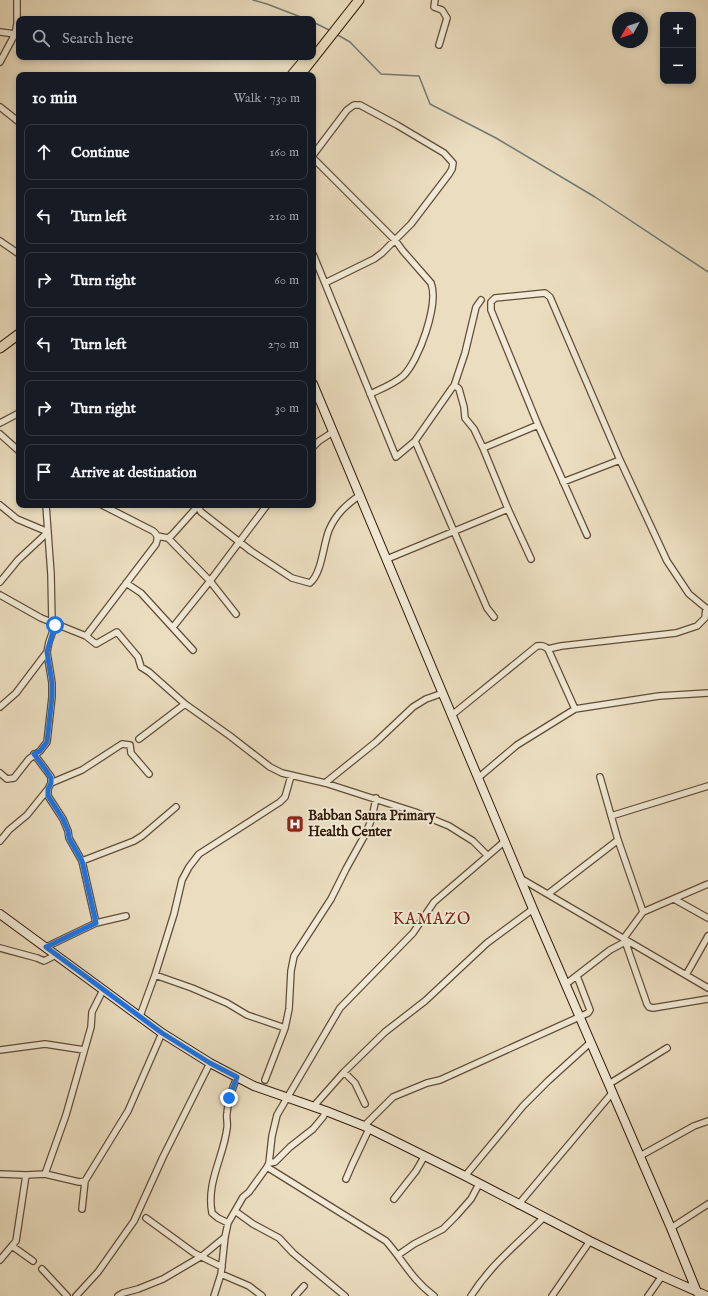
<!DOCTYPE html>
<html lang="en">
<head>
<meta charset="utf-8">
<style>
	body { margin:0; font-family:"IM FELL English",serif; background:#20242c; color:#f1f3f6 }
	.controls { position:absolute; right:12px; top:12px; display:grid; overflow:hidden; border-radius:8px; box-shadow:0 2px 6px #0003 }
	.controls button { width:36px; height:36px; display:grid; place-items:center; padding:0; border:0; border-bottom:1px solid #363941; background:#171b24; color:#f1f3f6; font:20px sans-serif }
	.compass { position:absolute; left:612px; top:12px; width:36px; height:36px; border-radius:50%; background:#171b24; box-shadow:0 2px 6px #0003; rotate:230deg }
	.stop { position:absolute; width:12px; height:12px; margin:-9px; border:3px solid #1a73e8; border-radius:50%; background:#fff }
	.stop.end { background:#1a73e8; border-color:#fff; box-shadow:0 1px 4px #0008 }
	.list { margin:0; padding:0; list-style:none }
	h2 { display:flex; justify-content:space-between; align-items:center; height:52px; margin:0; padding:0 16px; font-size:17px }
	h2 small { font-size:13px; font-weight:400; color:#9ea1a6 }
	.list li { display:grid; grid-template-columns:26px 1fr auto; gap:12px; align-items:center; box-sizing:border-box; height:56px; margin:0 8px 8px; padding:0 8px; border:1px solid #363941; border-radius:8px }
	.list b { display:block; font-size:15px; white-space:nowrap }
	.list em { font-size:13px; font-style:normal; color:#9ea1a6 }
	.icon { flex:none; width:22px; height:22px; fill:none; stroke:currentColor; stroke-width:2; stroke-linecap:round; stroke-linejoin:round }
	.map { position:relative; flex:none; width:708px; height:1296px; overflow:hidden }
	.search { position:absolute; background:#171b24; box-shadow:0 2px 6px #0003; left:16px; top:16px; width:300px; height:44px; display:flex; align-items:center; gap:10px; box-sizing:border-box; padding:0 14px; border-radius:8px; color:#9ea1a6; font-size:15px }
	.panel { position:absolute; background:#171b24; box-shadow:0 2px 6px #0003; left:16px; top:72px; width:300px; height:436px; border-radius:8px }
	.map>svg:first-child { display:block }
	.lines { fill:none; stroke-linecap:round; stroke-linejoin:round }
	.stream { stroke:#727a74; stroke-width:1.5 }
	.street-casing { stroke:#604c37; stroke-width:8 }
	.secondary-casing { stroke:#321b09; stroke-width:10 }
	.primary-casing { stroke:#321b09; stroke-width:11 }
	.street { stroke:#f2ead6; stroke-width:5.5 }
	.secondary { stroke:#f2ead6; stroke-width:8 }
	.primary { stroke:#ebdec0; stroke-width:9 }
	.route { stroke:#1a73e8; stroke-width:5 }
	.labels { text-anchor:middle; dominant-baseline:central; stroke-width:4; stroke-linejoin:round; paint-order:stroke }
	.poi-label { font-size:14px; font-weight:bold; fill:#321b09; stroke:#f2ead6; text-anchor:start }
	.quarter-label { font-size:16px; letter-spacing:1px; fill:#7a1f14; stroke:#f2ead6 }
</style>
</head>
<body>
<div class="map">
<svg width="708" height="1296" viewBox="0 0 708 1296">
	<rect width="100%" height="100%" fill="#ebdec0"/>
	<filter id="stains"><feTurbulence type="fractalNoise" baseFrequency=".005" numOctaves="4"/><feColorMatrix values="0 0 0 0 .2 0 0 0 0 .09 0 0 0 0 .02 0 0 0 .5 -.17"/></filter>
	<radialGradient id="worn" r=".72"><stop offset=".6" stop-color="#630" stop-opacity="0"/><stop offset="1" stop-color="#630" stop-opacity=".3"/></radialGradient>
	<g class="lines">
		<path class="stream" d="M253,0L267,4L306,19
			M313,22L331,31
			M336,34L350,42L381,74L419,76L430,104L496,138L595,197L708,272"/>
		<defs>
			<path id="street" d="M435,0L434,7L442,10L447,18L439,45
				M0,32L15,34
				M0,62L15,34L17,24V0
				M0,107L19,122
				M313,155L347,110L354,105H360L397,125L444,153L453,163L452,169L449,174L411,224L382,253L374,259L325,283
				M313,158L395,240L403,251L431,283C439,304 419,361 403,376C394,384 381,389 370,394
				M0,241L19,254
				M313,254L396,457L415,441L452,388L454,386L457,387L459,389L464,407L465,418L474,429L483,448L508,509L531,559
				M454,386L465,353L476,307L481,300
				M0,423L19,413
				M0,434L19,451
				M415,441L487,608L494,617
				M313,447L319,441L333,432
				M483,448L538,425
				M563,482L620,460
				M0,505L17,519L48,532L18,560L0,582
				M46,505L51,574L52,623
				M197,505L201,512L251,551L292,578L310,583C322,573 323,545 329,530C336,514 346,505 360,495
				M157,536L168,538L210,581L236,614
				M168,538L172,535L197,507
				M387,559L508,509
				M126,583L141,593L193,650
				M0,595L41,618L86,636L96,644L117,632L138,657L141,667L149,672L185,704L230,736L270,767L282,773L325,783L415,812L449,826L473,841L487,855
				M173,627L210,581L267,505
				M86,636L156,544C158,538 158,535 153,531L102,505
				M548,649L561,646L676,633L697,626L705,618L706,608L689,594L667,561L620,460L550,297L545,293L495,298L491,302V310L538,425L587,535
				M0,707L16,693L47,652
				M452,715L537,646C542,645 544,646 548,649L575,709
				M139,739L185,704
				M34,754L46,770L51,777V783L48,789V796L63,819L68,831L69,838L82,861L96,923
				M0,773L7,779L14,778L29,759L40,751L47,742L52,697V683L47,652L49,642L55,625
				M600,777L618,840L643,912L624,938L647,1004L649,1007L653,1008L708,999
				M478,778L517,745L575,709L659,696L708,693
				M51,783L82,770L122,744L130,745L131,753L149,774
				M325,783L376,742L413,707L426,699L443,693
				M611,816L708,786
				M0,841L9,830L27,815L48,789
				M82,861L134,841L142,836L176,807
				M520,878L708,988
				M548,894L618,840
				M674,899L708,918
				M643,912L708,884
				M46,947L96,923L126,916
				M0,948L37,958L44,961L56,955
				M155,975L192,988L227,1003L247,1015L285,1028
				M686,975L708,936
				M566,984L610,950L625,942
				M140,1016L155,975L174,914L182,880L189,867L199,854L280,802L285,797L291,776
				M0,1050L45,1044L84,1050
				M344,1072L355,1083L365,1104
				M265,1080L285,1028L289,1009L291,971L294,956L331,899L346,869L366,833L372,818L376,798
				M609,1084L667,1048
				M313,1107L344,1072L385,1032L425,1001L487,943L533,909
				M364,1126L393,1097L427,1083L440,1080L588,1013L590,1010L577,976
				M640,1156L694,1126L708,1121
				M269,1163L275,1162L290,1147L313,1129L323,1117L326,1111
				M267,1167L386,1241C403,1260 412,1280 434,1296
				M0,1174L26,1175L45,1174L79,1182L85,1181L128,1111L162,1033
				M45,1174L66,1115L91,1027L92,1012L103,990
				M465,1176L523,1106L548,1081L591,1042
				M346,1179L352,1165L369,1129
				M394,1199L416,1171L424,1157
				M518,1205L613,1092
				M82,1209L85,1181
				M235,1211L253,1224L279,1238L293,1253L345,1296
				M146,1218L194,1253L222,1267
				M228,1223L218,1218L212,1213C206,1182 224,1156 227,1128C228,1123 226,1118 227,1113C228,1100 232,1089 237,1077
				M671,1228L708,1204
				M12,1246L33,1261
				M398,1255L414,1244L443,1229L456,1216L471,1199L479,1184
				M0,1260L16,1241L26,1175
				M42,1269L67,1296
				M221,1274L249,1286L262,1296
				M76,1296L98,1272L134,1221L163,1157L210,1063
				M118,1296L123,1293L138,1289L163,1279L202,1256L225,1237
				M214,1296L221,1274L225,1237L228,1223L243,1197L249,1192L267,1167L269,1163L272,1136L277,1115L340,1008L413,933L434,902L505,841
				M295,1296L304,1286
				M471,1296C491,1264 518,1244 544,1217
				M552,1296L590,1241
				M648,1296L662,1276"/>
			<path id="secondary" d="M313,384L533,909L671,1228L697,1292
				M0,914L162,1033L210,1063L254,1086L326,1111L364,1126L465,1176L590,1241L662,1276L707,1296"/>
			<path id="primary" d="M292,75L302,63
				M300,75L359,0
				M0,348L19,334"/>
		</defs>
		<use href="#street" class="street-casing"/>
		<use href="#secondary" class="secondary-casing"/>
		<use href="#primary" class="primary-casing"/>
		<use href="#street" class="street"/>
		<use href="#secondary" class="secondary"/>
		<use href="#primary" class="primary"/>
	</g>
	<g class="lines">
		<path class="route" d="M55,625L47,652L52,683V697L47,742L40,751L34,754L46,770L51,778V783L48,789V796L63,819L68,831L69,838L82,861L96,923L46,947L162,1033L210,1063L237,1077L229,1098"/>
	</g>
	<defs>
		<symbol id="hospital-square" viewBox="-11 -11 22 22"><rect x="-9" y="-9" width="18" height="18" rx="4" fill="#8f2418" stroke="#f2ead6"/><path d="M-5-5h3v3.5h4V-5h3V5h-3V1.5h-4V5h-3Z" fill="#fff"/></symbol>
	</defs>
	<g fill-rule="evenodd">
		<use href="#hospital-square" x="285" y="814" width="20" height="20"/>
	</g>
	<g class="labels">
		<g class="poi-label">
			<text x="308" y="816">Babban Saura Primary<tspan x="308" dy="16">Health Center</tspan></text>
		</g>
		<g class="quarter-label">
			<text x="432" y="920">KAMAZO</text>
		</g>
	</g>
	<rect width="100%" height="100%" filter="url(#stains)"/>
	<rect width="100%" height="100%" fill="url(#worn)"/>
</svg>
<div class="controls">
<button>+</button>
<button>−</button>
</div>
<svg class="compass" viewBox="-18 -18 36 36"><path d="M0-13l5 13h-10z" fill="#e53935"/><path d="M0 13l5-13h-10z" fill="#9ea1a6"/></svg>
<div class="stop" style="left:55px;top:625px"></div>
<div class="stop end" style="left:229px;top:1098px"></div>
<div class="search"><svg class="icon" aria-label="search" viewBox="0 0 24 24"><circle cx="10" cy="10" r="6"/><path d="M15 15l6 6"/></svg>Search here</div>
<section class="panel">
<h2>10 min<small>Walk · 730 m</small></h2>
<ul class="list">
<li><svg class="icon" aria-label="ahead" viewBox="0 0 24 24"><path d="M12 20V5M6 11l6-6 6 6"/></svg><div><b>Continue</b></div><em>160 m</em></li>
<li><svg class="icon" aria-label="left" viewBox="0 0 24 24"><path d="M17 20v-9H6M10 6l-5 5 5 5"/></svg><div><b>Turn left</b></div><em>210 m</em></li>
<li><svg class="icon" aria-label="right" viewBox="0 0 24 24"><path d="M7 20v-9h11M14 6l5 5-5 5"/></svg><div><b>Turn right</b></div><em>60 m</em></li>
<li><svg class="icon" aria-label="left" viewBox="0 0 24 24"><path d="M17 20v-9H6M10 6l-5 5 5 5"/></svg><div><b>Turn left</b></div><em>270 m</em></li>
<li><svg class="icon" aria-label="right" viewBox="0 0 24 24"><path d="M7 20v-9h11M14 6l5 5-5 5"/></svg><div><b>Turn right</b></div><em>30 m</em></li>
<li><svg class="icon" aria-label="arrive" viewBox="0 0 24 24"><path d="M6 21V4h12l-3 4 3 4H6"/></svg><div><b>Arrive at destination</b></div></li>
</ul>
</section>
</div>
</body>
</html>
